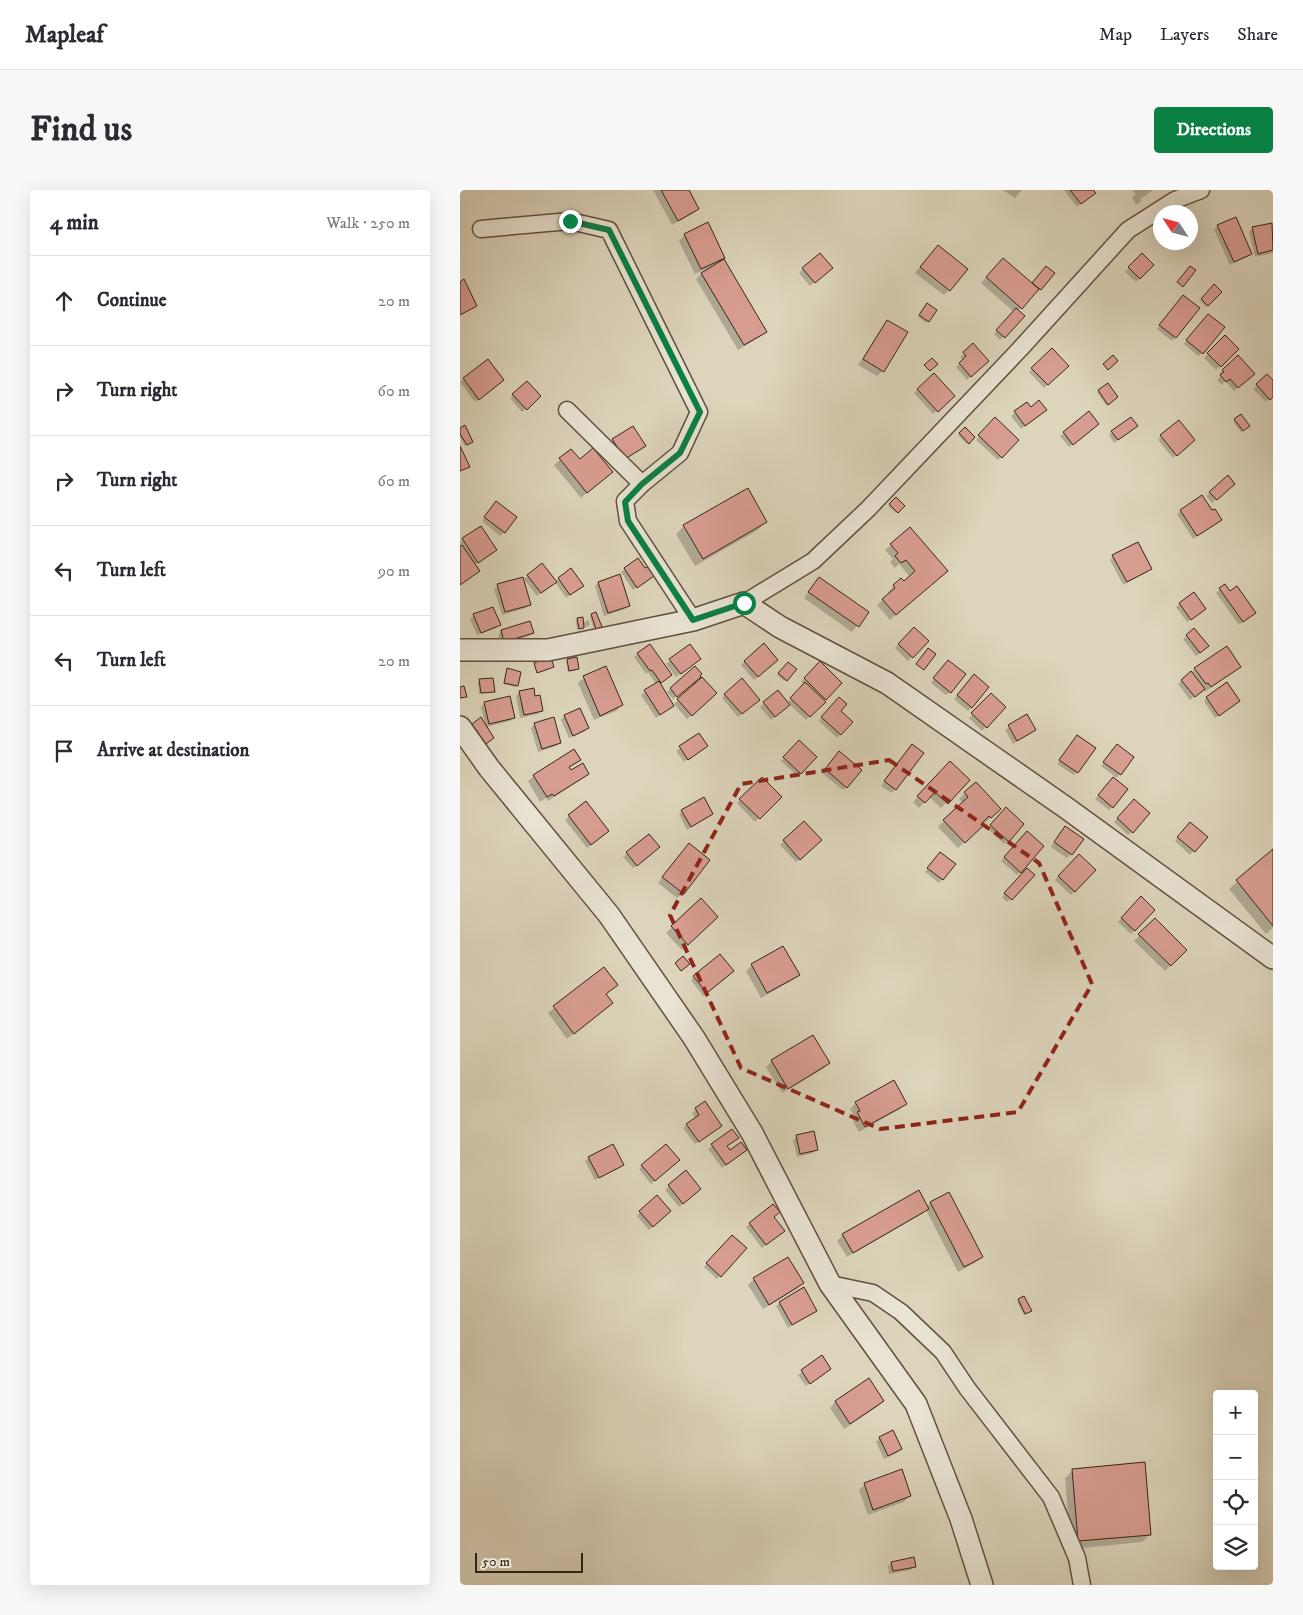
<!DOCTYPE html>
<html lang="en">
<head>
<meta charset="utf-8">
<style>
	body { margin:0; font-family:"IM FELL DW Pica",serif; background:#f7f7f7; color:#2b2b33 }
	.controls { position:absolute; right:15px; bottom:15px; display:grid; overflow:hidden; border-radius:5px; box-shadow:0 5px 20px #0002 }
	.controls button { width:45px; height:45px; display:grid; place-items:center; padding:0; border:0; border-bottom:1px solid #e1e1e2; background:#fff; color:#2b2b33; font:25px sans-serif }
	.compass { position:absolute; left:693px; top:15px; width:45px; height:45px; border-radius:50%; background:#fff; box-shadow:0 5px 20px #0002; rotate:306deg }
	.scale { position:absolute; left:15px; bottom:12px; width:108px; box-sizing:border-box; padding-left:5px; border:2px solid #382416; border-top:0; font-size:14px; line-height:18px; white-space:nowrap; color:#382416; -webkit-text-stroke:4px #e8e3d3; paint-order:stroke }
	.stop { position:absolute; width:15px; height:15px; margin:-11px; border:4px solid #0b8043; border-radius:50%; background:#fff }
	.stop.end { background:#0b8043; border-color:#fff; box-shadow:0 1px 5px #0008 }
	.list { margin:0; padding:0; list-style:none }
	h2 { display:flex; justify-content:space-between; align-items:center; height:65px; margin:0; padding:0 20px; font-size:21px }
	h2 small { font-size:16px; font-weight:400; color:#7c7c81 }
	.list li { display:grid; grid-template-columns:32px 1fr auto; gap:15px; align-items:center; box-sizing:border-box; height:90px; padding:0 20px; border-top:1px solid #e1e1e2 }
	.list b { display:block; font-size:19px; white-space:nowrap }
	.list em { font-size:16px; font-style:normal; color:#7c7c81 }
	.icon { flex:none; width:28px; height:28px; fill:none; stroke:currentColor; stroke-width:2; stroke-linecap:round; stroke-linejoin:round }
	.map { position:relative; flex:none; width:813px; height:1395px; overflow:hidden; border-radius:5px }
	header { display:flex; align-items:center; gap:30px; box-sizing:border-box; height:70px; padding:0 25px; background:#fff; border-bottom:1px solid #e1e1e2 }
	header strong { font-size:24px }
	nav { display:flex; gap:28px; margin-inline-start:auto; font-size:18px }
	.intro { display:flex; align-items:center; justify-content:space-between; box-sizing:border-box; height:120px; padding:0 30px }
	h1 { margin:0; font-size:35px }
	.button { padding:12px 22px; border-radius:5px; background:#0b8043; color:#fff; font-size:18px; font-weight:700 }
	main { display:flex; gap:30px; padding:0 30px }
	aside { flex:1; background:#fff; border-radius:5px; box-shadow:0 5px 20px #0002 }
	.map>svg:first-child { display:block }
	.shadow { fill:#0003 }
	.building { fill:#d89d91; stroke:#382416 }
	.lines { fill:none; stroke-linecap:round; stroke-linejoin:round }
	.minor-casing { stroke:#61503f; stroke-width:19 }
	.tertiary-casing { stroke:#61503f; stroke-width:24 }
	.minor { stroke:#e8e3d3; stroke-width:16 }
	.tertiary { stroke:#e8e3d3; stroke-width:21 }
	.route { stroke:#0b8043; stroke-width:6 }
	.marked { fill:none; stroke:#8f2418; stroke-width:4; stroke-dasharray:10 6; stroke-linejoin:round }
</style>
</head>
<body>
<header>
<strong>Mapleaf</strong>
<nav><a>Map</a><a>Layers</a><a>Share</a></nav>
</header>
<div class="intro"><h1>Find us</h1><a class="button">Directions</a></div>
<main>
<aside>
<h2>4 min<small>Walk · 250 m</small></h2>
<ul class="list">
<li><svg class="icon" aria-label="ahead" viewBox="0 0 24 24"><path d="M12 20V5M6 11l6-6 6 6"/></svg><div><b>Continue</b></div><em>20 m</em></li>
<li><svg class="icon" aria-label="right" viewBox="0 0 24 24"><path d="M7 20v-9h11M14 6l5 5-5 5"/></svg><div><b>Turn right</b></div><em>60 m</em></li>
<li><svg class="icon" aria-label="right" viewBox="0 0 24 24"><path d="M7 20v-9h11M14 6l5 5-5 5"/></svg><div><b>Turn right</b></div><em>60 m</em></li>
<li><svg class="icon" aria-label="left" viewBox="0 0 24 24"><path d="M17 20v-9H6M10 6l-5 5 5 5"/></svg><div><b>Turn left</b></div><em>90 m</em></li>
<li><svg class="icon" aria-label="left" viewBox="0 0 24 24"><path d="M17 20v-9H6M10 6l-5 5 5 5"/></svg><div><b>Turn left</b></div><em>20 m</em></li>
<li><svg class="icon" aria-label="arrive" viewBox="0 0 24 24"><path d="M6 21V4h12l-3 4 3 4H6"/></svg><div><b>Arrive at destination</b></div></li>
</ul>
</aside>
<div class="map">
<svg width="813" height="1395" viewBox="0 0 813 1395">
	<rect width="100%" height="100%" fill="#dcd4bb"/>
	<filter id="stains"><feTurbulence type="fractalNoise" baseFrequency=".004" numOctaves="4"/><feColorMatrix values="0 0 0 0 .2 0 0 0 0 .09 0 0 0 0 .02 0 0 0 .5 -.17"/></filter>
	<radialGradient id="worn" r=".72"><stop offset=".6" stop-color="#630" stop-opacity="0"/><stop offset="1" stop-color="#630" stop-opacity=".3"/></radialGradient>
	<path class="shadow" d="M193,0H227L238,19L232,24L212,35Z
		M543,0H562L555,8Z
		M604,0H632L630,6L617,17Z
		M673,0H693L680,9L681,11L676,15L672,7L676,4Z
		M812,34L813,63L795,67L789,42L793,38Z
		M758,36L791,63L787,67L770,75L754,40Z
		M225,45L262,69L305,141L300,147L278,160L236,89L246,79L235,84L219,51Z
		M472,62L489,100L484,105L455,83Z
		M359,64L367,81L350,96L339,83Z
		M682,65L692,75L676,92L665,82Z
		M538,75L571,95L582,81L581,99L577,102L575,101L558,121L563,126L540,150L534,144L554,122L521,93Z
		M754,96L760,102L746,117L740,111Z
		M720,110L738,118L712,151L697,139Z
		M466,116L476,121L466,133L458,127Z
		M745,129L742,163L738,166L724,154Z
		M428,131L423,181L417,186L398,175L422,137Z
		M765,147L777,159L756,180L744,168Z
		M513,155L527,171L507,190L496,177L503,170L500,167Z
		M592,160L607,176L584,198L569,182Z
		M778,167L793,183L774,201L765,191L762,195L757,190L761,186L759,184Z
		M474,185L493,206L473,224L454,203Z
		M807,185L813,192V206L806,212L793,199Z
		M4,189L39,194L15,212L0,192Z
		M67,192L79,206L62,222L50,208Z
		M648,195L655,208L646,215L637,202Z
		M567,213L571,218L581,223L561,239L551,226Z
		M781,226L788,236L781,242L773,232Z
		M535,229L557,250L538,270L516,250Z
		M505,238L514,247L507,254L498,245Z
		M634,238L609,257L600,246L604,243Z
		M0,239L11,253L5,256L0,247Z
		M673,239L654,253L649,245L652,242Z
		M701,246L730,254L713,268L698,250Z
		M153,250L184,256L161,272L149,253Z
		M111,260L120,271L145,287L121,308L94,275Z
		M767,287L774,294L752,313L746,306Z
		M436,309L443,316L436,323L428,316Z
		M33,316L44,342L40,346L22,331Z
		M721,321L757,333L733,349L717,324Z
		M305,332L298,340L235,376L216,344L224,336Z
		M3,349L32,363L14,375L18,381L0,395V357L2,356L0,352Z
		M431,355L480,387L430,430L417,415L430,404L428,402L441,390L443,393L450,387L439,374L435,378L430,372L433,369L425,360Z
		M653,366L691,379L687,382L663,395L650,370Z
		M82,375L95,392L111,380L122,396L106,408L95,392L77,406L64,389Z
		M165,379L185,380L193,386L173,400L161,382Z
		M159,386L169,415L165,419L144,426L135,396L138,393Z
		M359,388L407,422L392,442L344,408Z
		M38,396L69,414L66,418L42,425L34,399Z
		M764,396L791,426L779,435L756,403Z
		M720,414L741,422L727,432L716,417Z
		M14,425L39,434L36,438L17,445L10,429Z
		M131,425L140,437L139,438L134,440L130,427Z
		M117,429L122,433L129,430L130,435L117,440L116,431Z
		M454,438L467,451L448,471L435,458Z
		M41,441L73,442L69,446L41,454L38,445Z
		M727,446L744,460L736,466L723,449Z
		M229,455L236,472L216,487L206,474Z
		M178,464L207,488L199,494L213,516L196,528L181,505L196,494L188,482L186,484L174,467Z
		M116,468L118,479L108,482L106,472Z
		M285,471L313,473L294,490L281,475Z
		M328,473L335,480L324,491L317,485Z
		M360,473L380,493L346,530L329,514L311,530L300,517L318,502L327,513L344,495L341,492Z
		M485,475L490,502L486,505L471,493Z
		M779,477L745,502L743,499L730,510L718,494L735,479Z
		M48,480L57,495L55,497L43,494Z
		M124,488L162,515L156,521L134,530L118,493Z
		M242,488L252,507L227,529L214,514Z
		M510,489L512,517L508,521L494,509Z
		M235,490L213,509L207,502L211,499Z
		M20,491L34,501L19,504L18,492Z
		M60,502L74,507L82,521L78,524L60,528L56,506Z
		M265,504L295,513L278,527L262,508Z
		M531,505L545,517L522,541L509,528Z
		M747,508L775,514L755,528L744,511Z
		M379,509V521L391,532L377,548L359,531Z
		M25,513L54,527L50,531L26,537L21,517Z
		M104,526L128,538L124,542L109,548L101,530Z
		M566,526L574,540L553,554L545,540Z
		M13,534L29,551L22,556L9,538Z
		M75,534L100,552L96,556L78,562L71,538Z
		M239,545L242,559L224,572L216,561Z
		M617,546V582L614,585L597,574Z
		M339,552L355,567L337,586L321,571Z
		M449,559L462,563L432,603L421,596Z
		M654,560L660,584L657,588L641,576Z
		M376,567L386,597L383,600L362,583Z
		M119,569L109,578L111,582L128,584L122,589L88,611L86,608L80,612L68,591L74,586Z
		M490,573L508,590L481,618L469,607L459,618L453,612Z
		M302,589L320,607L295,632L277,613Z
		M650,592L652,617L649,620L635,609Z
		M516,593L540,619L525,633L523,631L521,633L522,635L498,658L478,637L503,613L499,609Z
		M126,613L144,645L127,658L105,630Z
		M671,614L672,642L668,645L654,632Z
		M546,619L563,634L544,654L528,639Z
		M222,621L252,624L227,640L219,624Z
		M344,633L360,650L336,672L320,655Z
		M727,637L746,647L730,665L715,651Z
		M602,641L622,650L607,668L591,657Z
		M567,643L560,682L557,685L541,671Z
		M189,646L195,660L173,678L163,667Z
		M223,661V703L217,708L198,693Z
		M813,661V738L806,744L769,699Z
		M619,665L634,680L611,705L595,690Z
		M476,667L494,674L479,693L465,682Z
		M567,680L573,685L547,712L542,707Z
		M681,708L693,720L671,744L658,732Z
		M241,710L257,727L222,760L206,743Z
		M695,730L726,760L705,781L674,751Z
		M323,757L338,784L333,790L301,808L286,781L292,775Z
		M143,778L156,795L145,805L152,813L107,849L88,823Z
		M269,785L243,806L231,790L234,787Z
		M353,846L369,873L363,879L322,903L306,877L312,871Z
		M244,913L256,939L235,954L223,938L236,929L232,923Z
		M396,913H446L440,919L399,942L392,929L395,927L390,919Z
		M272,941L274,951L266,957L270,962L286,960L262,978L248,959Z
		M337,946L357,960L353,963L337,967L333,950Z
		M129,968L162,974L159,978L135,990L125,971Z
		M215,973L191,994L179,979L182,976Z
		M226,982L236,1003L219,1017L205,1000Z
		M471,1013L521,1067L515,1073L498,1082L466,1020L462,1024L387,1067L377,1051L383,1045L466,1017Z
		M180,1022L206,1025L189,1040L177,1026Z
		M313,1027L319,1044L302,1058L286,1037L290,1034Z
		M272,1046L286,1058L257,1089L244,1077Z
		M294,1089L342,1093L337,1099L303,1119L288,1095Z
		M564,1108L569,1122L564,1125L557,1112Z
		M320,1113L356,1121L328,1138L316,1116Z
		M362,1167L370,1179L346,1196L338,1185Z
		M409,1190L423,1211L417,1217L384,1239L370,1218L375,1212Z
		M432,1242L441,1259L437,1263L424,1269L416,1252L419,1248Z
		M613,1280L690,1344L682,1352L611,1359L605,1288Z
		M405,1294L450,1306L444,1312L408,1325L399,1300Z
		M431,1373L454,1377L451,1380L429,1384L428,1376Z"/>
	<path class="building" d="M201,0H229L239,19L218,31Z
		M610,0H633L636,3L621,14Z
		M776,27L792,64L774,72L757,35Z
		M248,32L265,68L241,79L224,44Z
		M812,33L813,60L798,64L792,37Z
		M478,55L508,79L490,101L460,77Z
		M360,63L373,78L355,93L342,78Z
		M682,63L694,75L680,89L668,77Z
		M543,68L579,99L562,119L526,87Z
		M264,69L307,142L284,155L241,83Z
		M586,76L595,83L581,100L572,93Z
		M730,76L736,80L723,97L717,92Z
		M4,89L17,116L0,125V92Z
		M754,94L762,102L748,116L741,109Z
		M723,105L740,118L716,148L699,135Z
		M467,113L477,120L469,132L459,125Z
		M556,118L565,126L545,148L536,140Z
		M748,124L765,137L743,164L726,150Z
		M427,130L448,142L424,182L403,169Z
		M765,145L779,159L761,177L747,163Z
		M513,153L529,171L511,187L499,173L506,166L503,162Z
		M592,158L609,176L588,195L571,178Z
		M653,165L658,171L648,180L643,174Z
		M778,165L795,184L778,198L770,189L766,192L760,185L764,182L762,180Z
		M472,168L478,174L470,181L464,175Z
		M28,169L44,190L19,210L3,188Z
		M474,183L495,206L478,222L457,199Z
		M807,184L813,190V207L810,210L796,194Z
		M67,191L81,206L67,220L52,204Z
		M648,193L658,207L648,215L638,200Z
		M579,210L587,220L565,236L554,221L567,212L571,217Z
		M629,221L639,234L613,255L603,242Z
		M781,224L790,236L783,241L774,229Z
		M535,227L559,250L542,268L518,245Z
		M671,227L678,236L658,250L651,241Z
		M719,230L735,250L717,266L700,245Z
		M5,235L13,252L7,255L0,244V238Z
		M173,236L186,256L165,269L152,249Z
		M505,237L515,247L509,254L499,243Z
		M0,256L10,277L0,281Z
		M133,258L153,282L127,303L99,268L111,259L120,269Z
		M768,285L775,294L757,310L749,302Z
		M288,298L307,332L243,369L223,335Z
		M742,305L752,320L755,319L762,330L737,346L720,320Z
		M436,307L445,316L438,323L429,314Z
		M36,311L57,327L45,343L24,327Z
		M21,336L37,360L18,373L2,348Z
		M450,337L488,381L436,425L422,409L435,398L433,395L441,388L444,391L455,381L446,370L441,373L435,366L438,363L430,354Z
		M678,352L692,379L667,392L652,365Z
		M2,355L20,381L0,395V356Z
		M178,368L185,378L188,377L194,386L177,398L164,378Z
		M82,373L97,392L81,403L67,385Z
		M111,378L124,396L110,405L98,388Z
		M160,384L170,416L148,423L138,392Z
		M63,387L71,415L45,422L37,394Z
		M359,387L409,422L399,437L348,402Z
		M765,394L770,401L777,396L796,423L783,432L759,398Z
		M734,402L746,419L731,430L719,413Z
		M33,417L41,435L21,443L13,424Z
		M136,422L142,437L136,439L131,424Z
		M123,427L124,438L119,439L117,428Z
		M70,431L74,443L44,452L41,440Z
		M454,437L469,451L453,468L438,454Z
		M734,438L749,456L740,463L726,445Z
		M304,453L318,470L298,487L284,471Z
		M190,454L212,485L201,493L192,480L190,481L177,463Z
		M230,454L241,469L221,484L209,469Z
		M767,456L781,477L751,497L748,493L746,494L734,478Z
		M468,458L476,464L464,480L456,474Z
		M90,465L94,477L77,483L74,473L82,470Z
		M117,467L119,479L109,481L107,469Z
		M488,470L506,484L491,503L473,488Z
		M360,471L382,493L366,510L344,488Z
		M328,472L337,479L327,491L318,483Z
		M146,476L163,515L140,526L123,486Z
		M235,476L242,484L240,486L241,487L217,507L210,498Z
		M47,478L61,482L58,496L44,493Z
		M731,481L745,499L735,507L721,490Z
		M514,484L529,497L512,518L497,505Z
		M242,487L257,503L232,526L217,509Z
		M33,488L35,502L21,503L19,489Z
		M282,488L300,510L282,524L264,504Z
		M199,491L214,516L200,525L184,500Z
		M345,492L366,512L350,527L330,508Z
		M767,492L780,511L759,526L746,507Z
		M4,496L7,507L0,508V497Z
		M74,498L75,506L80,505L83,521L64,525L59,501Z
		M318,500L330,515L315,527L303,512Z
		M531,503L546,517L527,538L511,523Z
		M50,506L55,528L29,534L24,512Z
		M379,507L387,514L381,521L393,532L381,545L361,527Z
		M120,518L129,538L113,546L104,525Z
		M567,524L576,540L557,551L548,535Z
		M21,527L34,548L26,554L12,534Z
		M94,527L101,553L82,559L74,533Z
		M239,543L248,556L228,570L219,556Z
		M617,545L636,558L618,583L599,570Z
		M339,550L357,567L341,584L323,567Z
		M452,554L464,563L436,600L424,591Z
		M657,554L674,567L661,585L643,572Z
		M114,559L121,570L109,577L111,580L123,573L129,584L94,606L92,604L87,607L73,585Z
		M379,561L402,580L387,598L365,579Z
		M490,571L510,590L488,614L475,602L465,613L457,606Z
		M302,587L322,607L300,629L279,609Z
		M653,587L668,599L653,618L638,605Z
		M516,592L541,619L531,628L529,626L522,633L524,635L505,653L483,630L508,607L504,602Z
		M244,607L253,624L231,637L221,620Z
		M674,609L690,623L673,643L657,628Z
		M126,611L149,641L131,655L108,625Z
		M546,617L564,634L549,652L530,635Z
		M344,631L362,650L340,670L323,650Z
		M730,632L748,647L735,662L717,647Z
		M605,636L624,649L612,665L594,652Z
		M567,641L584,656L561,683L544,667Z
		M189,644L200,657L177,676L166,662Z
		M229,653L250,670L224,704L202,687Z
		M813,659V736L776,690Z
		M480,662L496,674L483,690L467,678Z
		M619,664L636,680L615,702L598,686Z
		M567,678L575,685L552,710L544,703Z
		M681,706L695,720L675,741L661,728Z
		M241,708L258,727L228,755L211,736Z
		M695,728L727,760L711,776L678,744Z
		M323,756L340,785L307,803L291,774Z
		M260,764L274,781L247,803L233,786Z
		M223,766L230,774L221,781L215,773Z
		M144,777L158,795L146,804L153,813L114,844L93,816Z
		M353,845L370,873L328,899L311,870Z
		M434,890L447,914L405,937L397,922L400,921L395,912Z
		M245,911L262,936L239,952L226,934L239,925L235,918Z
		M272,939L279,948L267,956L270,960L281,952L287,960L266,975L251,954Z
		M354,941L358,960L340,964L336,945Z
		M153,954L164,975L139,988L128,967Z
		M206,954L220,970L195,991L181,975Z
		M226,980L241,999L223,1014L208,995Z
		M459,1000L469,1019L393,1063L382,1044Z
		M489,1002L523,1067L504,1077L470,1012Z
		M197,1005L211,1021L193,1037L179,1021Z
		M313,1014L320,1022L314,1027L325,1041L306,1055L289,1033Z
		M272,1045L287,1058L261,1087L246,1073Z
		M328,1067L344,1093L309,1115L293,1088Z
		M344,1097L357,1121L332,1135L319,1112Z
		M564,1106L572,1121L565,1124L558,1109Z
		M362,1165L371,1179L350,1194L341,1180Z
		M409,1188L424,1211L390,1234L375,1211Z
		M433,1240L442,1259L428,1266L419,1247Z
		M685,1272L691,1345L618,1351L612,1279Z
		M442,1279L451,1306L413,1320L404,1293Z
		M454,1367L456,1377L433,1381L431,1372Z"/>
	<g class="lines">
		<defs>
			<path id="minor" d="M21,39L110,31L149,40L239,222L220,263L182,294L165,311L168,331L233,430
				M107,220L182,294
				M284,413L353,371L408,319L560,159L668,40L715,10L741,0
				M370,1094L413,1103L441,1122L483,1162L507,1198L591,1307L617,1368L622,1395"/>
			<path id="tertiary" d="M0,460H88L233,430L284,413L320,437L427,493L605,617L813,768
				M0,537L29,578L149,725L234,848L292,943L370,1094L456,1214L501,1329L522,1395"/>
		</defs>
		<use href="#minor" class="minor-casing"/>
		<use href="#tertiary" class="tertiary-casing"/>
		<use href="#minor" class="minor"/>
		<use href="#tertiary" class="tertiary"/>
	</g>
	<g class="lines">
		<path class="route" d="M110,31L149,40L240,222L220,263L182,294L165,312L168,331L233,430L284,413"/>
	</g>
	<path class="marked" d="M429,570L579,673L632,794L558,922L420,939L281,878L210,725L281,594Z"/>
	<rect width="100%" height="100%" filter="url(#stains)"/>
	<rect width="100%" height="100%" fill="url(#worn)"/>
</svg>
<div class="controls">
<button>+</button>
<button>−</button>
<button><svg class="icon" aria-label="locate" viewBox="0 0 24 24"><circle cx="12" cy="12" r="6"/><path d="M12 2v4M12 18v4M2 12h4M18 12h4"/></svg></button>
<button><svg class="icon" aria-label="layers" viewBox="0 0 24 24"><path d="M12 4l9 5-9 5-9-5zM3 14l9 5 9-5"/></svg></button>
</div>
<svg class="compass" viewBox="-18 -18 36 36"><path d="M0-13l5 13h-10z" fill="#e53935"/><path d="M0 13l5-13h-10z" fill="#7c7c81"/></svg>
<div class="scale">50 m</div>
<div class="stop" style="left:284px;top:413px"></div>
<div class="stop end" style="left:110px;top:31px"></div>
</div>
</main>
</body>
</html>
